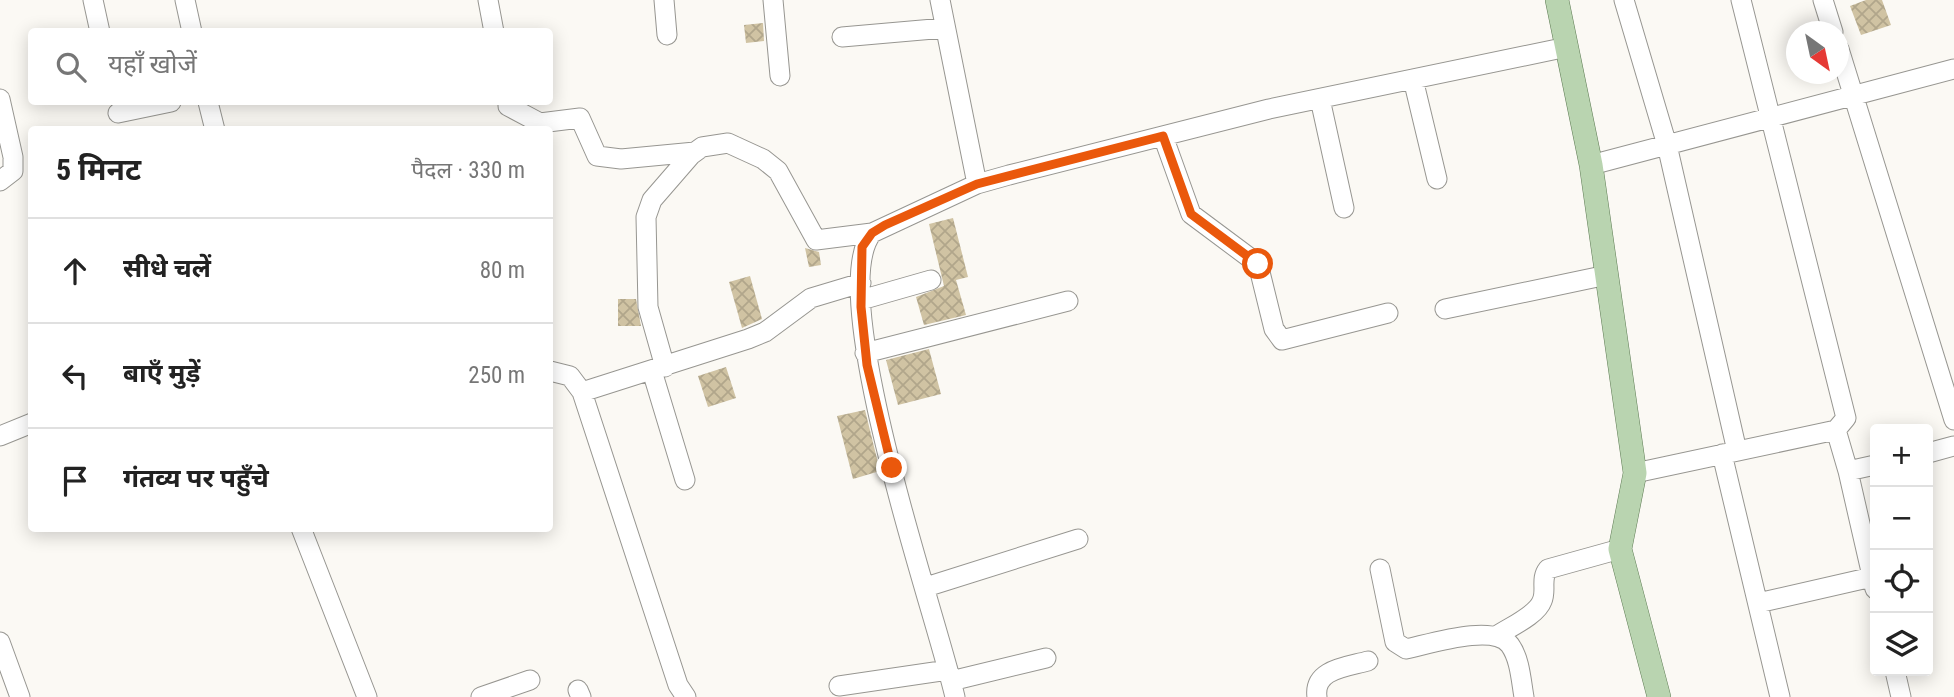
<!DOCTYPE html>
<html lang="hi">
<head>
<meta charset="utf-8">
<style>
	body { margin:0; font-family:"Roboto Condensed","Noto Sans Devanagari",sans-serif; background:#f2f2f2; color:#222 }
	.controls { position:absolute; right:21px; bottom:21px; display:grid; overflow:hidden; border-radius:7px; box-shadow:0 4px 18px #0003 }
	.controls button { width:63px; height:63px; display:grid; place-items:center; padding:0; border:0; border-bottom:2px solid #e0e0e0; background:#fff; color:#222; font:35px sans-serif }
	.compass { position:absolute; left:1786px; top:21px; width:63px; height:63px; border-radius:50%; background:#fff; box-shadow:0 4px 18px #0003; rotate:147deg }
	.stop { position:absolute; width:21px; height:21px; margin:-16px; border:5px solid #ea580c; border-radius:50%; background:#fff }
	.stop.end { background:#ea580c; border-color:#fff; box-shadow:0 2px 7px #0008 }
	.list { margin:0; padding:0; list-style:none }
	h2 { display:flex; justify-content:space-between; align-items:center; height:91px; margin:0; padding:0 28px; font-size:30px }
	h2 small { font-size:23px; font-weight:400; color:#767676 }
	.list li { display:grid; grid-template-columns:46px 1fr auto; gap:21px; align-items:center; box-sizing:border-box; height:105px; padding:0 28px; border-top:2px solid #e0e0e0 }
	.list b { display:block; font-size:26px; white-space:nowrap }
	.list em { font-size:23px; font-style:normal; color:#767676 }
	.icon { flex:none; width:38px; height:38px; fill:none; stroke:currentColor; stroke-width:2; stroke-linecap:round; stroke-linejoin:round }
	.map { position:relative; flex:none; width:1954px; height:697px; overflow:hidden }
	.search { position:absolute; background:#fff; box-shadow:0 4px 18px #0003; left:28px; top:28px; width:525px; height:77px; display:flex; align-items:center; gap:18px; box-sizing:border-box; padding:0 24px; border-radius:7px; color:#767676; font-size:26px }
	.panel { position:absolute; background:#fff; box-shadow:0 4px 18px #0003; left:28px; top:126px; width:525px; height:406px; border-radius:7px }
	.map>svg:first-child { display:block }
	.building { fill:url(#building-cross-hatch) }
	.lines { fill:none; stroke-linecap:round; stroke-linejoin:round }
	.minor-casing { stroke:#979691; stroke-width:21 }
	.major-casing { stroke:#5e7b54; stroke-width:24 }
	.minor { stroke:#fff; stroke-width:19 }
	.major { stroke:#b9d4b0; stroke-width:23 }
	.route { stroke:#ea580c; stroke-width:9 }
</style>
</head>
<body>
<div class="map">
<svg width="1954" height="697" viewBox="0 0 1954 697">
	<defs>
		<pattern id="building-cross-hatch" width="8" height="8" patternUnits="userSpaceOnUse" patternTransform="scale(1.75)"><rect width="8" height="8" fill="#d0c3a3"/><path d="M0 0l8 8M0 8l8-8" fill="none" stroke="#b1a68b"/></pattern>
	</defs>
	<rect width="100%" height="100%" fill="#fbf9f4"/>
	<path class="building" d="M1866,0H1882L1891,25L1861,35L1850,6Z
		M763,23L764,41L746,43L744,25Z
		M953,218L968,277L956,280L966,315L924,325L916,297L944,286L929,224Z
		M805,248L819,252L821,265L809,267Z
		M750,276L762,319L742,328L729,282Z
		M618,299H636L641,326H618Z
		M929,349L941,394L898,405L886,360Z
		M726,367L736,398L708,407L698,376Z
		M865,410L880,471L853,479L837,416Z"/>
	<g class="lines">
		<defs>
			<path id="minor" d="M93,0L100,32
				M185,0L192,32
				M488,0L494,32
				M664,0L667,35
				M773,0L780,76
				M940,0L977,184
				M1624,0L1667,145L1737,451
				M1823,0L1833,32
				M842,37L945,28
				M1839,49L1954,420
				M1413,79L1437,179
				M0,99L13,157V171L0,181
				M1320,99L1344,208
				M208,102L215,130
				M508,102V106L540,123L580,118L597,156L621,159L695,152
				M118,113L171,102
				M1163,136L1191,214L1258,264L1274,329L1282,340L1388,313
				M1591,165L1954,69
				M861,300L931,280
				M1445,309L1607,275
				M865,353L1068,301
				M665,367L648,307L646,217L652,200L691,155L702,147L728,143L763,159L778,171L816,240L872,233
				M550,371L570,376L582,392L678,685L686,697
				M652,371L685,480
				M582,392L748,339L765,332L811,298L861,283
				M1836,430L1848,471
				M0,436L32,423
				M1928,453L1954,446
				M1722,454L1780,697
				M1875,465L1848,471L1875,589
				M1635,473L1836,430L1846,418L1741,0
				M301,528L367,697
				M1380,569L1395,642L1406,649C1430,644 1494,623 1510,645C1520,659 1521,680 1524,697
				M926,587L1078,539
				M1758,603L1872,577
				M1498,635C1510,627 1537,615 1542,601C1547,590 1540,579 1548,569L1620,549
				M0,642L20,697
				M1895,671L1901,697
				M951,681L1046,658
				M839,686L948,670
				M578,690L581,697
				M481,697L530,680
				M955,697C936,614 824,294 872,233L977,184L1009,175L1269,109L1567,47
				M1317,697C1313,669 1347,667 1368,661"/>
			<path id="major" d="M1557,0L1591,165L1635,473L1620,549L1659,697"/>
		</defs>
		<use href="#minor" class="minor-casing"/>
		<use href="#major" class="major-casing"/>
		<use href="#minor" class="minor"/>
		<use href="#major" class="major"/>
	</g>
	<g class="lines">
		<path class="route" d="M892,468L867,365L861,307L862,247L872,233L885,225L977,184L1163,136L1191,214L1258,264"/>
	</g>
</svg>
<div class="controls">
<button>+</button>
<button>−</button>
<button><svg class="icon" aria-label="locate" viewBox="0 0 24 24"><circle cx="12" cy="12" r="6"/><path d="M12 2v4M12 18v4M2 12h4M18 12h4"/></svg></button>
<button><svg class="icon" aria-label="layers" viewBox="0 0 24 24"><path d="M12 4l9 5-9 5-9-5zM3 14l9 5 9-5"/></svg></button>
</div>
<svg class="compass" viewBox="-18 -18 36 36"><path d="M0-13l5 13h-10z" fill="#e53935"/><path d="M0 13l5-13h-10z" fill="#767676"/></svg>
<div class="stop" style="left:1258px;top:264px"></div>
<div class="stop end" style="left:892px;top:468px"></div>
<div class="search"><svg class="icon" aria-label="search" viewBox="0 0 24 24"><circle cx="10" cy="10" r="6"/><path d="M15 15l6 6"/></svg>यहाँ खोजें</div>
<section class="panel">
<h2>5 मिनट<small>पैदल · 330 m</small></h2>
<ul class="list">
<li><svg class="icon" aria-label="ahead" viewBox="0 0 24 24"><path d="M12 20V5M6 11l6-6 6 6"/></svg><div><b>सीधे चलें</b></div><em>80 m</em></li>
<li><svg class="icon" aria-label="left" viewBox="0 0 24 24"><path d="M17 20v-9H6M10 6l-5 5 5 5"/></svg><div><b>बाएँ मुड़ें</b></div><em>250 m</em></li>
<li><svg class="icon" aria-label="arrive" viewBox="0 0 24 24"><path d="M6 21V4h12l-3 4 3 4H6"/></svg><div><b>गंतव्य पर पहुँचे</b></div></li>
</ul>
</section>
</div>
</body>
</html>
